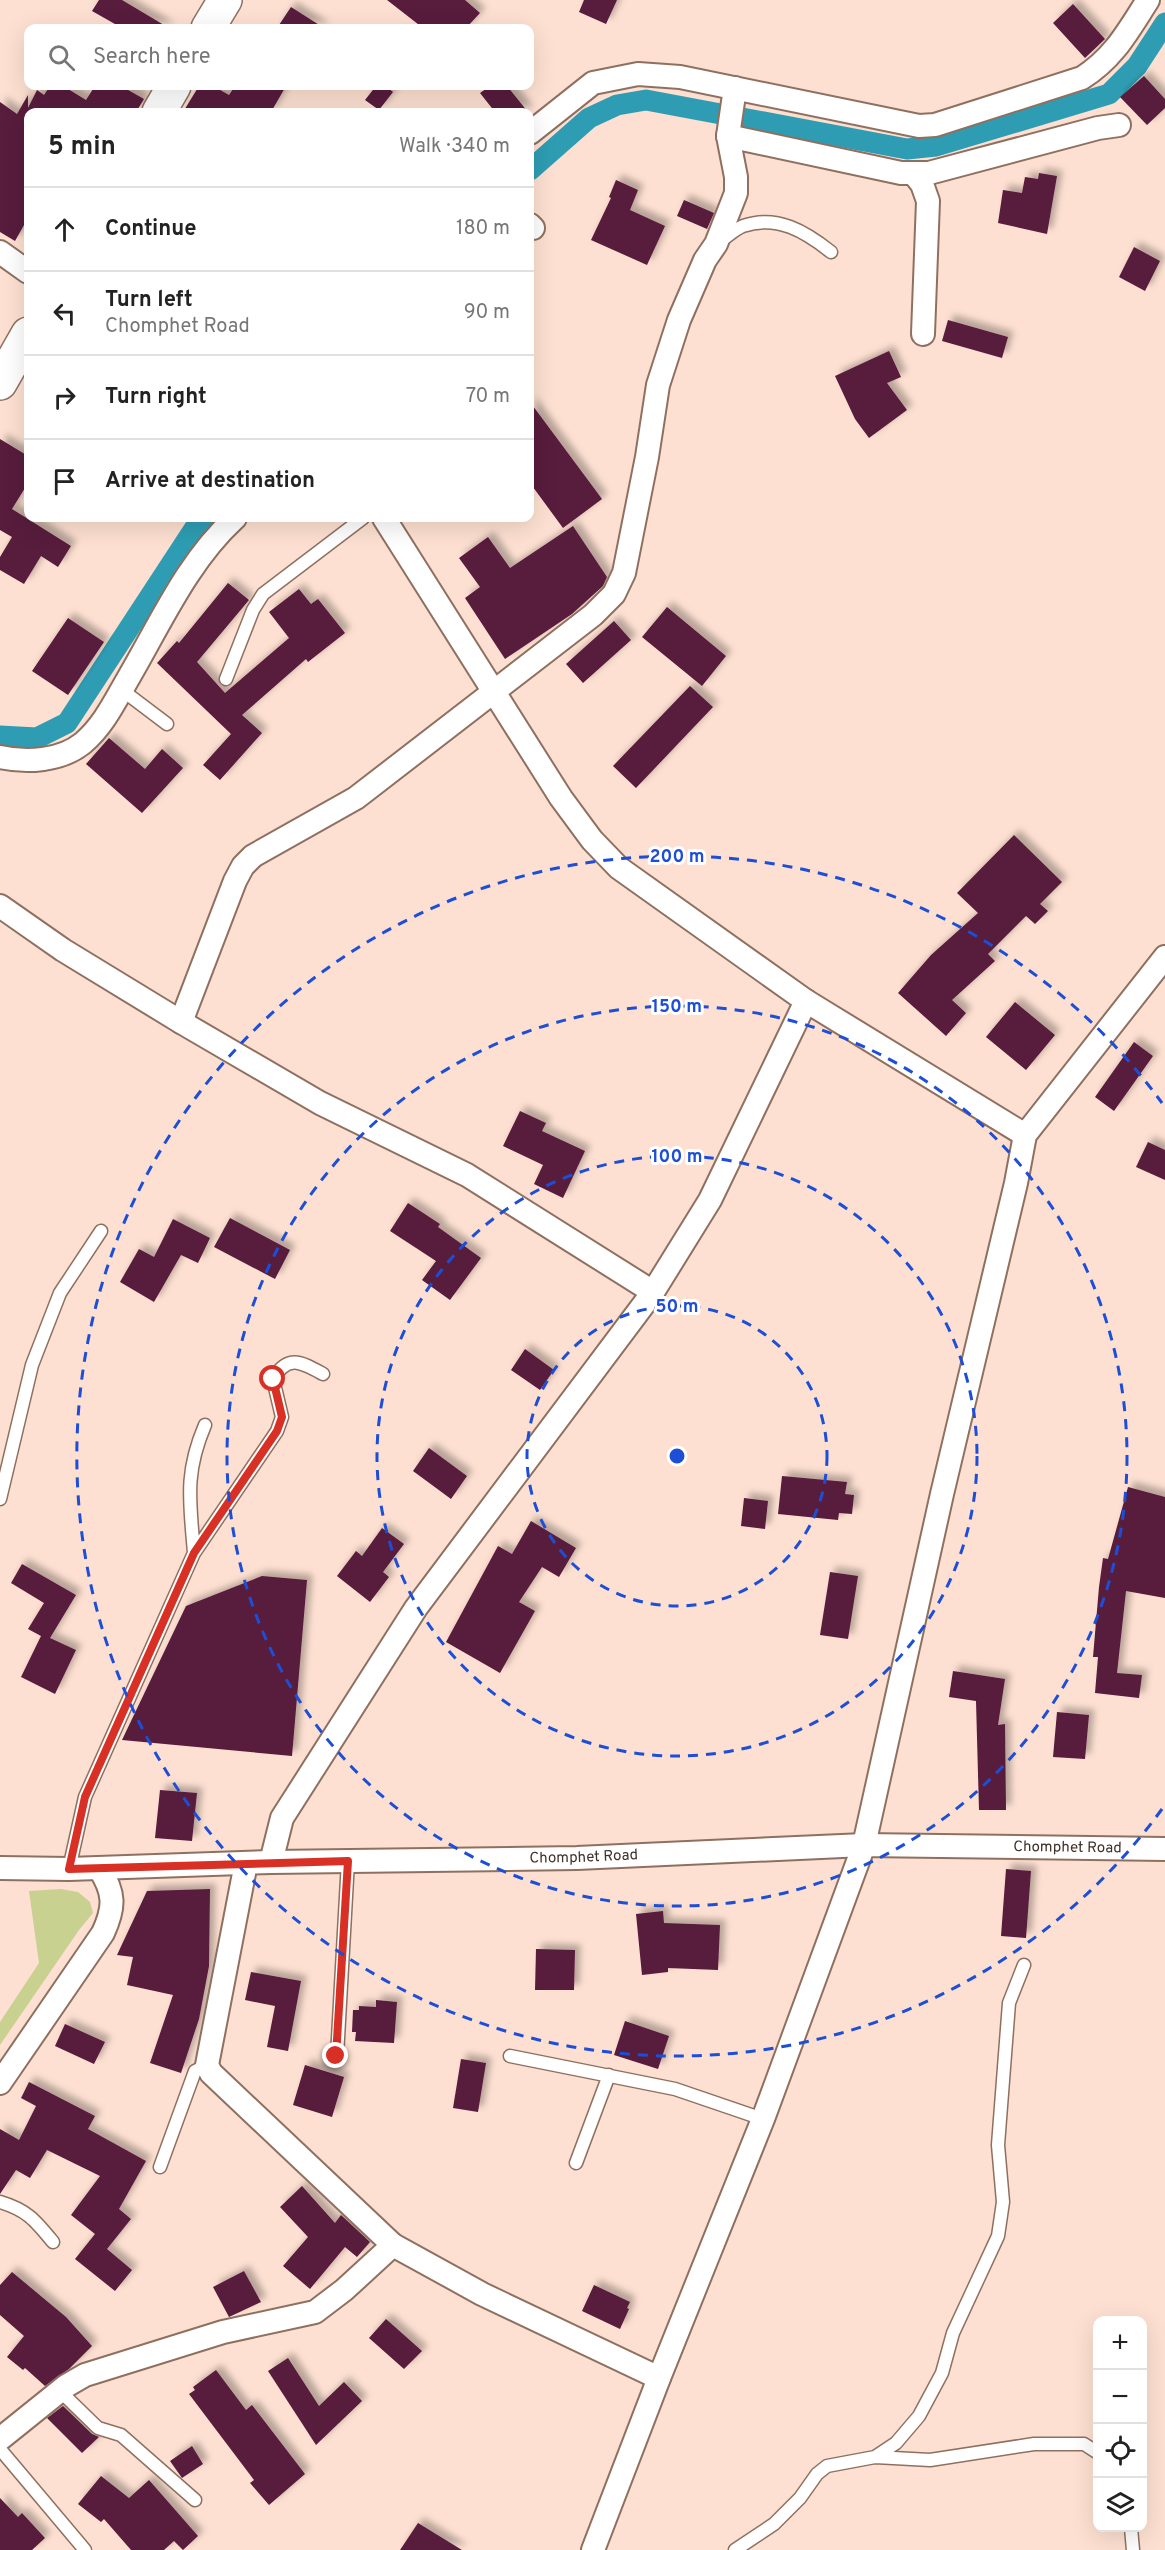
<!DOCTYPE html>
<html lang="en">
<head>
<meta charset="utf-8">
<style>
	body { margin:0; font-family:Overpass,sans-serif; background:#f6f6f6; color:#222 }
	.controls { position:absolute; right:18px; bottom:18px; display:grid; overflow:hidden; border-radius:12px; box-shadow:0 6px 24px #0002 }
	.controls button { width:54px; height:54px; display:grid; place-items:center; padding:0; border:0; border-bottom:2px solid #e0e0e0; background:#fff; color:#222; font:30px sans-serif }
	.stop { position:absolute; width:18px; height:18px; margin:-14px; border:4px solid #d93025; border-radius:50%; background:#fff }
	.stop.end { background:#d93025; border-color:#fff; box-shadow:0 2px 6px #0008 }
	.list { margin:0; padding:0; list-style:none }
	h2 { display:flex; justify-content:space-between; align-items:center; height:78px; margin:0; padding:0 24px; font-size:26px }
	h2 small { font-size:20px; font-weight:400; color:#767676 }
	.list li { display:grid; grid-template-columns:39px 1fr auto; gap:18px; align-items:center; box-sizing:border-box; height:84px; padding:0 24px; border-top:2px solid #e0e0e0 }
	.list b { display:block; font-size:22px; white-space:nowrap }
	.list p { margin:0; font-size:20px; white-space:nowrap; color:#767676 }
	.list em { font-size:20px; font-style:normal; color:#767676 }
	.icon { flex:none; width:33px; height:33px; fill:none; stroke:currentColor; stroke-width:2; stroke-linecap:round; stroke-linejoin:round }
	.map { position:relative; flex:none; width:1165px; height:2550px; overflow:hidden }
	.search { position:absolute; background:#fff; box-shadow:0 6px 24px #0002; left:24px; top:24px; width:510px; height:66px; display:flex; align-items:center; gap:15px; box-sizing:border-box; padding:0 21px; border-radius:12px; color:#767676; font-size:22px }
	.panel { position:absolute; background:#fff; box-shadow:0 6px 24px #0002; left:24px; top:108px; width:510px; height:414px; border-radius:12px }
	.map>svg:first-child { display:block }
	.green { fill:#c8d190 }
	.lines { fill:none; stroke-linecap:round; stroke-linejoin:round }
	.canal { stroke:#2e9db3; stroke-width:21 }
	.building { fill:#591a3d; filter:url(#shadow) }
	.lane-casing { stroke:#8f7060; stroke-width:15 }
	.street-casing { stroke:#8f7060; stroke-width:26 }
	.secondary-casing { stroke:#8f7060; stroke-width:36 }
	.lane { stroke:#fff; stroke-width:12 }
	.street { stroke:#fff; stroke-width:22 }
	.secondary { stroke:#fff; stroke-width:33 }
	.route { stroke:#d93025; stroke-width:8 }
	.ring { fill:none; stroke:#1d4ed8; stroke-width:3; stroke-dasharray:10 8 }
	.labels { text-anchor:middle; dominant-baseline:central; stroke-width:6; stroke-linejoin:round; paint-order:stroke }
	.street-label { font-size:15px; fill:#3f312a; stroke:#fff }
	.centre { fill:#1d4ed8; stroke:#fff; stroke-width:3 }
	.ring-label { font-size:18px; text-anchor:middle; font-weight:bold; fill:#1d4ed8; stroke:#fff; stroke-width:6; stroke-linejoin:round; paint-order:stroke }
</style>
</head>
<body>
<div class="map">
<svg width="1165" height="2550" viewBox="0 0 1165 2550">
	<defs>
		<filter id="shadow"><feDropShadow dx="5.5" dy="-5.5" stdDeviation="3" flood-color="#0004"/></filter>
	</defs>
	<rect width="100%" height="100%" fill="#fde0d1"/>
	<path class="green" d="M61,1889L78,1892L90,1902L93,1913L79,1930L0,2045V2022L39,1963L29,1891Z"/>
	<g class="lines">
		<path class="canal" d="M530,170L589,118L617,105L646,100L907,149L936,146L1109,94L1137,66L1165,23
			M0,736L37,738L67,723L198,523L205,518"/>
	</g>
	<path class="building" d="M99,0H122L169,28H122L92,11Z
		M387,0H465L480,13L466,28H423Z
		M584,0H617L606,24L579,12Z
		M1073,4L1105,39L1085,58L1053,23Z
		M291,7L324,28H277Z
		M1144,76L1165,99V108L1147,125L1120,97Z
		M50,86H63L86,100L95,86H121L144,99L136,112H28V218L15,241L0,232V102L17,114L28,95V108L37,90L44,95Z
		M199,86H213L229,95L235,86H286L271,112H183Z
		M376,86H385L393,92L379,110L365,100Z
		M490,86H507L528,112H495L480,93Z
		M1039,173L1057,176L1047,234L998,223L1003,190L1022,193L1025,177L1038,179Z
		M616,180L638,190L630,210L665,226L647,265L591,240L611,198L609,197Z
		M684,200L714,213L707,229L677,216Z
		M1134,247L1160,261L1145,291L1119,277Z
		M948,320L1008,337L1002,358L942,341Z
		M889,351L901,377L887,383L907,410L869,438L855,419L835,376Z
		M530,402L602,499L563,528L530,483Z
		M0,439L28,456V483L12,509L71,546L58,567L41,556L24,584L0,570V557L12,537L0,530Z
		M573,526L607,577L603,586L572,614L505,659L465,598L480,587L459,558L488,537L510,568Z
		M228,583L249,600L197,662L225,693L289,638L269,612L299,589L311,604L318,599L345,633L308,662L306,659L242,715L262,733L220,780L203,765L231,734L157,663L177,641L179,643Z
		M667,607L726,656L702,686L642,637Z
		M68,618L104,642L68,695L32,671Z
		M614,621L631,640L583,683L566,664Z
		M690,686L713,707L636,788L613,766Z
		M109,738L145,769L162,749L183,768L142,813L86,764Z
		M1014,835L1062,882L1040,904L1048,911L1035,924L1026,916L988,954L995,961L952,1000L966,1013L946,1036L898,993L931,955L978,913L957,893Z
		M1015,1002L1055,1035L1026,1070L986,1037Z
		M1134,1042L1153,1056L1114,1111L1095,1097Z
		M520,1111L546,1123L542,1131L585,1151L563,1198L534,1184L543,1165L503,1146Z
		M1148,1142L1165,1150V1180L1136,1167Z
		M408,1203L440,1224L438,1227L481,1258L450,1300L422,1280L436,1261L390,1231Z
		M230,1218L290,1250L275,1279L214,1247Z
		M173,1219L210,1238L198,1263L181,1255L154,1302L120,1282L139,1249L154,1257Z
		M525,1349L554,1370L540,1390L511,1370Z
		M429,1448L467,1476L451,1499L413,1471Z
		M782,1476L847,1482L845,1494L854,1495L852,1514L839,1513L838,1520L778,1514Z
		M1128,1487L1165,1497V1598L1126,1591L1117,1673L1142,1675L1139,1698L1095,1693L1098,1657H1093L1099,1587L1103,1558L1108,1559Z
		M744,1498L768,1501L765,1529L741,1526Z
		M531,1521L576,1548L559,1577L542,1567L519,1602L535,1611L500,1673L446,1642L498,1546L512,1554Z
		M382,1528L404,1544L383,1572L389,1577L370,1602L337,1576L356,1551L362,1556Z
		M22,1564L76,1595L50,1638L76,1650L55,1694L21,1677L41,1636L28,1629L44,1603L11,1583Z
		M830,1572L858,1576L848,1639L820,1635Z
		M262,1576L307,1580L292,1756L122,1740L186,1606Z
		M953,1671L1005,1679L998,1725L1005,1724L1006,1810H979L976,1701L949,1697Z
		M1057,1712L1089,1715L1085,1759L1053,1757Z
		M160,1790L197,1793L192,1841L155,1838Z
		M1006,1869L1031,1871L1026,1938L1001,1936Z
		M210,1889L209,1966L199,2019L181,2073L150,2063L173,1995L127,1985L133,1957L117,1955L147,1891Z
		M663,1911L664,1923L720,1925L718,1970L668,1968V1972L642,1975L636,1914Z
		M536,1949L575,1950L574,1990H535Z
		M251,1972L301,1981L288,2051L267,2047L275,2006L245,2000Z
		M376,2000L397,2002L394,2043L355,2041L356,2032H352L353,2010H359V2006L376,2007Z
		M625,2021L669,2036L658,2069L614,2055Z
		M65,2024L105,2042L94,2064L55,2046Z
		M461,2059L486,2063L478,2112L453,2108Z
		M305,2065L344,2077L332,2117L293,2105Z
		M29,2082L95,2116L88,2129L146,2161L119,2209L131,2219L107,2249L132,2270L115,2291L75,2259L95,2234L71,2215L100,2176L47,2150L30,2178L16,2170L0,2194V2129L19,2140L36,2106L21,2098Z
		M302,2186L335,2223L341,2215L370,2242L357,2257L345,2247L310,2289L283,2266L308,2237L280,2207Z
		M244,2271L261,2302L229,2317L213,2287Z
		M12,2272L66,2317L92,2346L69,2369L45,2386L25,2368L23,2370L7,2357L24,2336L0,2315V2285Z
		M594,2285L630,2302L627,2308L629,2309L620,2329L582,2311Z
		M386,2319L422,2351L404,2369L369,2338Z
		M288,2358L319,2406L344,2382L362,2401L316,2445L268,2371Z
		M216,2370L246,2410L252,2405L305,2474L269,2505L250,2483L254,2480L189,2394L195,2390L193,2387Z
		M63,2406L92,2434L99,2437L82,2453L47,2418Z
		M192,2446L203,2464L182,2478L170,2461Z
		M101,2476L129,2498L149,2480L198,2536L183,2550L174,2541L164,2550H131L104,2519L101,2522L78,2504Z
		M0,2498L18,2517L22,2513L45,2538L32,2550H0Z
		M418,2523L462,2550H400Z"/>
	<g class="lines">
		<defs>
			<path id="lane" d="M719,242C727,237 735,229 743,226C777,214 806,232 831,252
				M226,679L253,610L263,594L363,518
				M122,690L167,724
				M0,1499L32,1365L60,1293L101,1231
				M194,1553C190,1502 184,1474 205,1425
				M69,1869L85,1797L194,1553L277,1431L282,1417L273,1379C288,1354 301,1362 323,1374
				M337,2056L348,1861
				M510,2056L675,2089L763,2119
				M576,2163L609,2075
				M160,2167L195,2071L207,2065
				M0,2202C27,2210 35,2220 53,2242
				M60,2391L98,2428L121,2435L195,2500
				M0,2449L85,2550
				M875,2457L930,2460L1034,2444H1084L1098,2453
				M1131,2528L1133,2550
				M735,2550L774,2524L800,2498L817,2474L827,2466L875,2457L896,2443L919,2416L942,2373L953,2333L998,2236L1003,2202L998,2145L1009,2003L1024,1965"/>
			<g id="street">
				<path d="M530,133L593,83L638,74L680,77L919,126L935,125L1082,78C1114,58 1128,31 1148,0"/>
				<path d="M728,136L901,173H929L1098,128L1119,125"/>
				<path d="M913,173L922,184L928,201L923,334"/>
				<path d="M530,225L533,228"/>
				<path d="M0,252L28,272"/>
				<path d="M384,518L561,798L592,840L619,868L806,1001L1025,1135"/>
				<path d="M0,757C26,763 61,761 83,743C104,725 115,701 129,677C161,622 188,561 235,518"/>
				<path d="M0,906L63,950L181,1022L320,1103L467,1175L653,1292"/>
				<path d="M181,1022L235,881L243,866L253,856L356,798L593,615L614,594L624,573L647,457L658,385L679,320L705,260L716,244L736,193V177L728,136L735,88"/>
				<path d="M271,1862L282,1818L416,1608L653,1292L710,1200L806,1001"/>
				<path d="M246,1863L207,2065L211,2073L393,2245"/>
				<path id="s1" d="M0,1868L69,1869L271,1862L577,1858L864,1845L1165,1849"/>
				<path d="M0,2083L103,1933C115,1907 115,1893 99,1868"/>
				<path d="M0,2439L66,2386L85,2375L223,2332L315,2312L344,2290L393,2245L482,2294L659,2378"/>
				<path d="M593,2550L659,2378L763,2119L864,1845L942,1494L1016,1183L1025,1135L1165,957"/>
			</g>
			<path id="secondary" d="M208,28L225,0
				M159,112L174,86
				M0,383L28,334"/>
		</defs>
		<use href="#lane" class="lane-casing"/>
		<use href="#street" class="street-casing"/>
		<use href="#secondary" class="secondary-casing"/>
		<use href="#lane" class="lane"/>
		<use href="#street" class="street"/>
		<use href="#secondary" class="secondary"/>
	</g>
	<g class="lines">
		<path class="route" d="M273,1379L282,1417L277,1431L194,1553L85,1797L69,1869L348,1861L336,2056"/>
	</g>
	<g class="ring">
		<circle cx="677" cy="1456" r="150"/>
		<circle cx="677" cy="1456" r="300"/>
		<circle cx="677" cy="1456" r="450"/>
		<path d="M1162 1809A600 600 0 1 1 1162 1103"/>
	</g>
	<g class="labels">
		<g class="street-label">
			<text stroke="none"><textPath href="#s1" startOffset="1068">Chomphet Road</textPath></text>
			<text stroke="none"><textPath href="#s1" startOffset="584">Chomphet Road</textPath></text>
		</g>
	</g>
	<circle cx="677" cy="1456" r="9" class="centre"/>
	<g class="ring-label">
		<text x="677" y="862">200 m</text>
		<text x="677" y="1012">150 m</text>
		<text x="677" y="1162">100 m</text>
		<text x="677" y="1312">50 m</text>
	</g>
</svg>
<div class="controls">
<button>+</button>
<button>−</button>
<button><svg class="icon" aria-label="locate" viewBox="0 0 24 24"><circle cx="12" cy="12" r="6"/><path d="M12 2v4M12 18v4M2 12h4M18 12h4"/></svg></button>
<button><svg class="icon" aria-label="layers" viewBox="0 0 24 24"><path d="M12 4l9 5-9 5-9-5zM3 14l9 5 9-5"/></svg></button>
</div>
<div class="stop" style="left:273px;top:1379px"></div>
<div class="stop end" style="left:336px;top:2056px"></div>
<div class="search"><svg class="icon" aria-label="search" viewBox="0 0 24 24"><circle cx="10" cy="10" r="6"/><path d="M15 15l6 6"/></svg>Search here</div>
<section class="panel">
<h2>5 min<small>Walk · 340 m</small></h2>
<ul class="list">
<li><svg class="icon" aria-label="ahead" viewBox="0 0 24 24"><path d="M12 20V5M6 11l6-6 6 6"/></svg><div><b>Continue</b></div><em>180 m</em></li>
<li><svg class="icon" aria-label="left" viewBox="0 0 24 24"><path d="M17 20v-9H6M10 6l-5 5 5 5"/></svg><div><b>Turn left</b><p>Chomphet Road</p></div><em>90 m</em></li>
<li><svg class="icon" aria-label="right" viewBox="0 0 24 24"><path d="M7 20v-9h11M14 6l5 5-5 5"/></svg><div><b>Turn right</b></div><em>70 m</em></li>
<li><svg class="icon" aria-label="arrive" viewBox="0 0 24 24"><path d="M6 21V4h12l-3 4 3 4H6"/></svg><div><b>Arrive at destination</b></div></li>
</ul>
</section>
</div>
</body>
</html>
